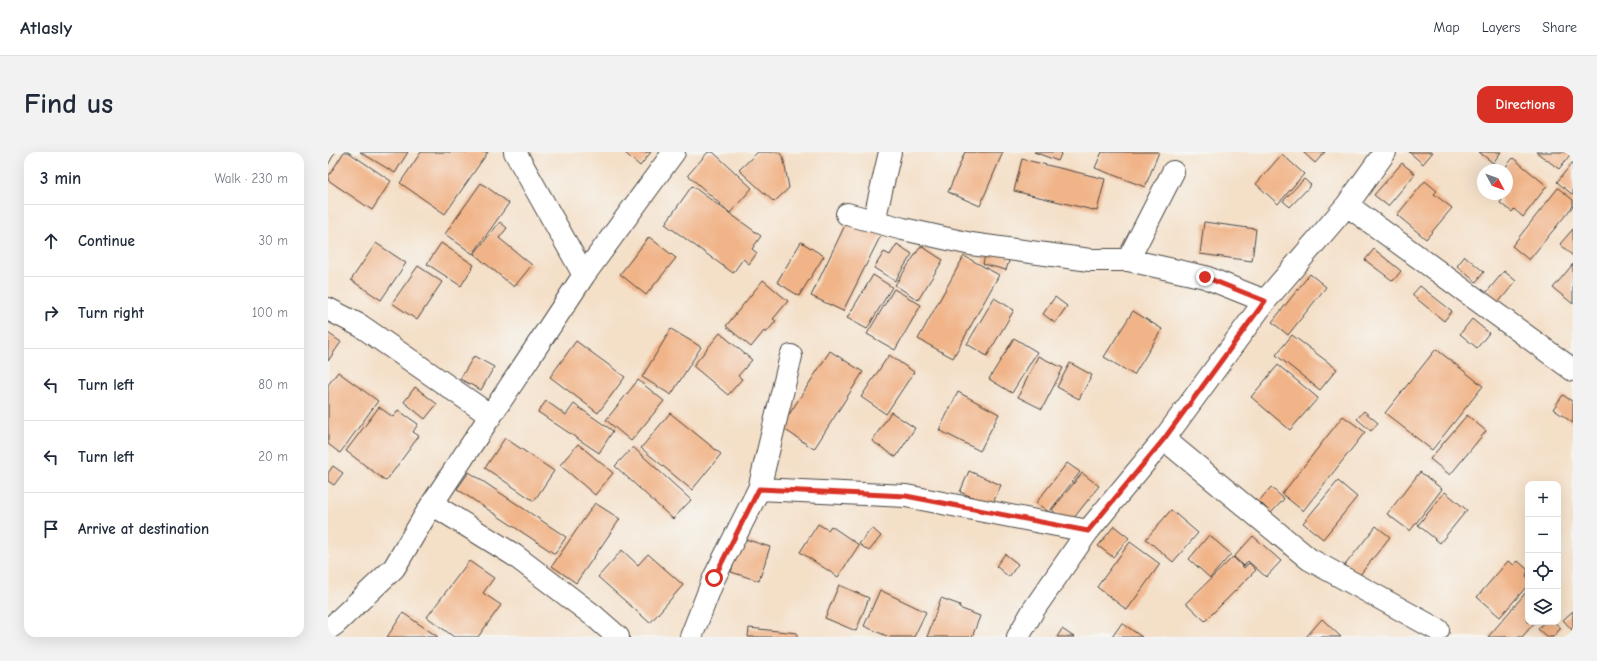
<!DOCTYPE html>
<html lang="en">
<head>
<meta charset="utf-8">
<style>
	body { margin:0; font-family:"Comic Neue",sans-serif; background:#f2f2f3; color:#1f2937 }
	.controls { position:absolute; right:12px; bottom:12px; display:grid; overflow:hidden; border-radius:8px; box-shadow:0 4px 16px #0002 }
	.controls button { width:36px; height:36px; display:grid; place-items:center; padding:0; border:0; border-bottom:1px solid #e0e1e3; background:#fff; color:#1f2937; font:20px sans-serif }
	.compass { position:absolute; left:1149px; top:12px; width:36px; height:36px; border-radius:50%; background:#fff; box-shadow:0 4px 16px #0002; rotate:131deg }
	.stop { position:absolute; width:12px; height:12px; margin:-9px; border:3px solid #d93025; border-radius:50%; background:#fff }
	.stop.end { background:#d93025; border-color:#fff; box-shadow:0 1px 4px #0008 }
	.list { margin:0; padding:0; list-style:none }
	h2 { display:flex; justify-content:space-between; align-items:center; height:52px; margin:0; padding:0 16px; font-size:17px }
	h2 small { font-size:13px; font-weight:400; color:#747a83 }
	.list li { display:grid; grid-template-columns:26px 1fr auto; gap:12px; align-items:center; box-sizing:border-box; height:72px; padding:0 16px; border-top:1px solid #e0e1e3 }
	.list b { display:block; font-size:15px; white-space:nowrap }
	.list em { font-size:13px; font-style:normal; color:#747a83 }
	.icon { flex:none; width:22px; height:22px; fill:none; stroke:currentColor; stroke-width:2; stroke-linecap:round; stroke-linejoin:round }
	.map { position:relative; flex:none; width:1245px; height:485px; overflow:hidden; border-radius:12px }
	header { display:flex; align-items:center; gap:24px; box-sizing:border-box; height:56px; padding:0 20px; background:#fff; border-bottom:1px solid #e0e1e3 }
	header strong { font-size:19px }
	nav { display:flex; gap:22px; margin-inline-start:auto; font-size:14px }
	.intro { display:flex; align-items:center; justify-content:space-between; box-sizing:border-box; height:96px; padding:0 24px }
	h1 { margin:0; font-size:28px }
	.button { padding:10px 18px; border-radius:12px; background:#d93025; color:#fff; font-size:14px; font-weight:700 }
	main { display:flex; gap:24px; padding:0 24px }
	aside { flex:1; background:#fff; border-radius:12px; box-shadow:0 4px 16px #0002 }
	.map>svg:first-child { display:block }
	.building { fill:#f1b488 }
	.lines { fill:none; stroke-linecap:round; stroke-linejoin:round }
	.minor-casing { stroke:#494642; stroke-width:24 }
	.minor { stroke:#fff; stroke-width:22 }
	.route { stroke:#d93025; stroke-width:5 }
</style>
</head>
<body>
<header>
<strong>Atlasly</strong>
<nav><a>Map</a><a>Layers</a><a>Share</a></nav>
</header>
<div class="intro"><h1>Find us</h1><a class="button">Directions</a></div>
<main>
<aside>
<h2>3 min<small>Walk · 230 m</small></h2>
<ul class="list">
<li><svg class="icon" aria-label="ahead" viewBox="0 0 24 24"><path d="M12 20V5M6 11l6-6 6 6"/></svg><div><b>Continue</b></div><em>30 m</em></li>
<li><svg class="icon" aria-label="right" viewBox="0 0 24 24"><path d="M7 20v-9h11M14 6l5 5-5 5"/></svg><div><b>Turn right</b></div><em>100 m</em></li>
<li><svg class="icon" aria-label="left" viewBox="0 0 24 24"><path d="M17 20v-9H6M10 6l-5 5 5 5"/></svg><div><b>Turn left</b></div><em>80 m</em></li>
<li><svg class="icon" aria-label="left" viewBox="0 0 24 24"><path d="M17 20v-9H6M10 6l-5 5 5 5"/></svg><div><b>Turn left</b></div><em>20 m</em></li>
<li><svg class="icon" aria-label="arrive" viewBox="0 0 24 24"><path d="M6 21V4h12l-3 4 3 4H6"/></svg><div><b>Arrive at destination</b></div></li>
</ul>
</aside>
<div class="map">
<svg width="1245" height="485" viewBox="0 0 1245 485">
	<rect width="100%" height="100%" fill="#f6f6f2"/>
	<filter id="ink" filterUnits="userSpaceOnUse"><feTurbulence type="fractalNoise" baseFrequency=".025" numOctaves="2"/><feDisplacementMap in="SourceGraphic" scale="8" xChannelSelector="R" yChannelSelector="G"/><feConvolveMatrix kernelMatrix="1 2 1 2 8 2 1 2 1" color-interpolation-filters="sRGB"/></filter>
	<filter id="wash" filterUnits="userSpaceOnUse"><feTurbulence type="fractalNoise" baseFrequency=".012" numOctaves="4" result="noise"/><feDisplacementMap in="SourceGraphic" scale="16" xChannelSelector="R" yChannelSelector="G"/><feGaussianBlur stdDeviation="0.9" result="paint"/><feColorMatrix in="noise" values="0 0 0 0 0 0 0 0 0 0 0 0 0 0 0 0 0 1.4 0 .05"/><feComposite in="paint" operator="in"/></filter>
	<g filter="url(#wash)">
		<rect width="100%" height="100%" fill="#f4dfc7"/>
		<g id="blocks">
			<path class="building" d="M0,0H7L0,13Z
				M16,0H20L63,29L44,58L0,28V25Z
				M32,0H80L67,21Z
				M93,0H160L117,62L72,31Z
				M296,0H323L312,14Z
				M380,0H385L424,36L402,61L360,23Z
				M430,0H450L455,4L461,36L446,50L411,18Z
				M637,0H675L652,54L620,40Z
				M706,0H734L730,9Z
				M774,0H831L817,35L767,16Z
				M975,0H997L987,11Z
				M1081,0H1105L1095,12Z
				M1151,0H1173L1165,11Z
				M1208,0H1244L1231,17Z
				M954,2L976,22L950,52L928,32Z
				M1185,6L1219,34L1195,65L1186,57L1184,60L1172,51L1174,48L1167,42H1179V18H1175Z
				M694,7L777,27L769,59L686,39Z
				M1245,10V43L1229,30Z
				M1074,11L1087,22L1060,54L1046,43Z
				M976,27L983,33L962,55L955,49Z
				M1097,29L1109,39L1106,42L1124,56L1098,87L1069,63Z
				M153,31L181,51L145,102L117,82Z
				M364,34L433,84L424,97L429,101L421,112L415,107L405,121L337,72Z
				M1230,36L1245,48V54L1201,108L1184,94Z
				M520,67L553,83L515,159L483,144Z
				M172,70L179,76L171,86L204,113L186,135L146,102Z
				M876,70L928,77L924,109L872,102Z
				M1245,77V104L1232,92Z
				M321,85L348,106L318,143L292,122Z
				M473,90L496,104L471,144L449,130Z
				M48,91L78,111L53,148L23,128Z
				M113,91L146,113L133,134L99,112Z
				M569,92L584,102L567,129L546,116L556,100L562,103Z
				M593,94L615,108L590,148L567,133Z
				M1046,97L1073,119L1065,129L1037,108Z
				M658,99L682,106L678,118L655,112Z
				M636,104L671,123L625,206L590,187Z
				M1137,104L1156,120L1148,130L1129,114Z
				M1245,112V152L1225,136Z
				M90,114L114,130L89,168L64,151Z
				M1176,119L1188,129L1170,151L1158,141Z
				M982,122L998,135L960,183L944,170Z
				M545,123L564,135L539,177L519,166Z
				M435,128L460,149L445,167L448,169L438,181L436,179L423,195L398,174Z
				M1092,134L1124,159L1116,169L1084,143Z
				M566,137L593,153L567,198L539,182Z
				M727,145L739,154L727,171L715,162Z
				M666,146L686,158L659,204L639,192Z
				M805,159L834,177L806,223L776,205Z
				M1144,167L1161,181L1149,196L1132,182Z
				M343,177L373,195L343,243L314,225Z
				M0,181L13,190L0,209Z
				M392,181L424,208L410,224L414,227L400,243L365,214Z
				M964,183L1009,217L992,238L948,203Z
				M686,186L709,200L684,241L661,227Z
				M248,189L297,225L270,261L222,225Z
				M1108,197L1155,234L1104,298L1057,261Z
				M502,199L535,220L486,297L453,275Z
				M561,203L586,220L558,262L533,245Z
				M146,204L166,215L153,238L132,227Z
				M710,204L735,216L714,257L690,245Z
				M742,211L764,223L751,247L729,235Z
				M950,213L990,246L962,278L923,245Z
				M10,220L50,249L12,301L0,292V233Z
				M310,228L336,249L303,289L278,268Z
				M87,235L109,252L97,267L76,250Z
				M630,240L671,262L652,299L611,278Z
				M1235,243L1245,250V271L1225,257Z
				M218,249L238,263L246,252L285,279L271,301L210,260Z
				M51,255L65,265L70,258L90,272L85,280L91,284L58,329L18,299Z
				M1036,259L1050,271L1043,279L1029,267Z
				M563,260L587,276L568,305L544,289Z
				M342,261L393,302L364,338L313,296Z
				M1139,263L1158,279L1122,323L1102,307Z
				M1015,264L1037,280L975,359L954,342Z
				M177,286L226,319L206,349L157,316Z
				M250,292L285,321L267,343L232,313Z
				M305,295L363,348L345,367L287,314Z
				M739,311L752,320L721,360L708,351Z
				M5,314L15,321L6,333L0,329V321Z
				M641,319L673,333L664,353L632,340Z
				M141,320L238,385L227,402L129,337Z
				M1092,320L1114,337L1082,379L1059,362Z
				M754,321L771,334L741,372L724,358Z
				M1010,329L1029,345L995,387L975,371Z
				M943,335L956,347L943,361L931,349Z
				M1117,340L1139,358L1112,391L1090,373Z
				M267,351L292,367L248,431L224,414Z
				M843,358L870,381L845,410L818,387Z
				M490,372L500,378L503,374L531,393L510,425L472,400Z
				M786,374L801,386L785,405L770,394Z
				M1048,374L1062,385L1031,424L1017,413Z
				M544,376L553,384L541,399L531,392Z
				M881,383L903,402L882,426L861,407Z
				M925,384L953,409L938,425L920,409L916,414L906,405Z
				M414,386L442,395L431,429L403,420Z
				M802,390L832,412L799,458L769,435Z
				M294,398L310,413L320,402L355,433L322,471L270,425Z
				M677,402L690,412L681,425L668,414Z
				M905,405L916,416L921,411L928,418L877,469L858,451Z
				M141,409L166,426L155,441L173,453L150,485H126L99,465Z
				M1180,409L1186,413L1190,409L1200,418L1198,424L1200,426V433L1172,465L1149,445Z
				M511,433L541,446L528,479L497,466Z
				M552,438L598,460L586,485H561L536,474Z
				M1200,438V470H1207L1194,485H1160Z
				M613,446L632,453L631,456L652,464L644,485H599Z
				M1245,459V479L1235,468Z
				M75,461L110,485H59Z
				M994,467L1013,485H978Z
				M1216,470H1226L1233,476L1225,485H1219L1210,477Z
				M794,471L814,485H784Z
				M421,476L469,481V485H420Z
				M734,477L746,485H729Z"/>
		</g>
	</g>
	<g filter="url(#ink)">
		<use href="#blocks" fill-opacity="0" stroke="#494642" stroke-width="1"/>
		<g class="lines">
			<defs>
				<path id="minor" d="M187,0L256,123
					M1019,53L1245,218
					M519,62L575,77L643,92L762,108H800L877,125L937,149
					M546,69L562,0
					M800,108L845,20
					M0,157L33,174L163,264
					M836,287L981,407L1110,478
					M431,337L578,344L760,379
					M104,352L186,403L266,464L290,485
					M0,477L7,472L66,416L104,352L256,123L346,0
					M363,485L386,426L431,337L463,204
					M690,485L706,457L760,379L836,287L937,149L1019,53L1057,0"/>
			</defs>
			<use href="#minor" class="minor-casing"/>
			<use href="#minor" class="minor"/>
		</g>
	</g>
	<g class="lines" filter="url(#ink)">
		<path class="route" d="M386,426L431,337L578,344L760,379L836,287L937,149L877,125"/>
	</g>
</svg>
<div class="controls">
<button>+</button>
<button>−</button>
<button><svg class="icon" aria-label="locate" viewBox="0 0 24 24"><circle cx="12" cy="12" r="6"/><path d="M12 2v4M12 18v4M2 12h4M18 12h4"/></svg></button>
<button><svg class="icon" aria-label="layers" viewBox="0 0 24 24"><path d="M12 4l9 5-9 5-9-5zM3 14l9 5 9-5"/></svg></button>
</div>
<svg class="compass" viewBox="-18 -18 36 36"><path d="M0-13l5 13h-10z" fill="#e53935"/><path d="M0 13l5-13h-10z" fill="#747a83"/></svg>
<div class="stop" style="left:386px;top:426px"></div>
<div class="stop end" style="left:877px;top:125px"></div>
</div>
</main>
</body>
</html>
